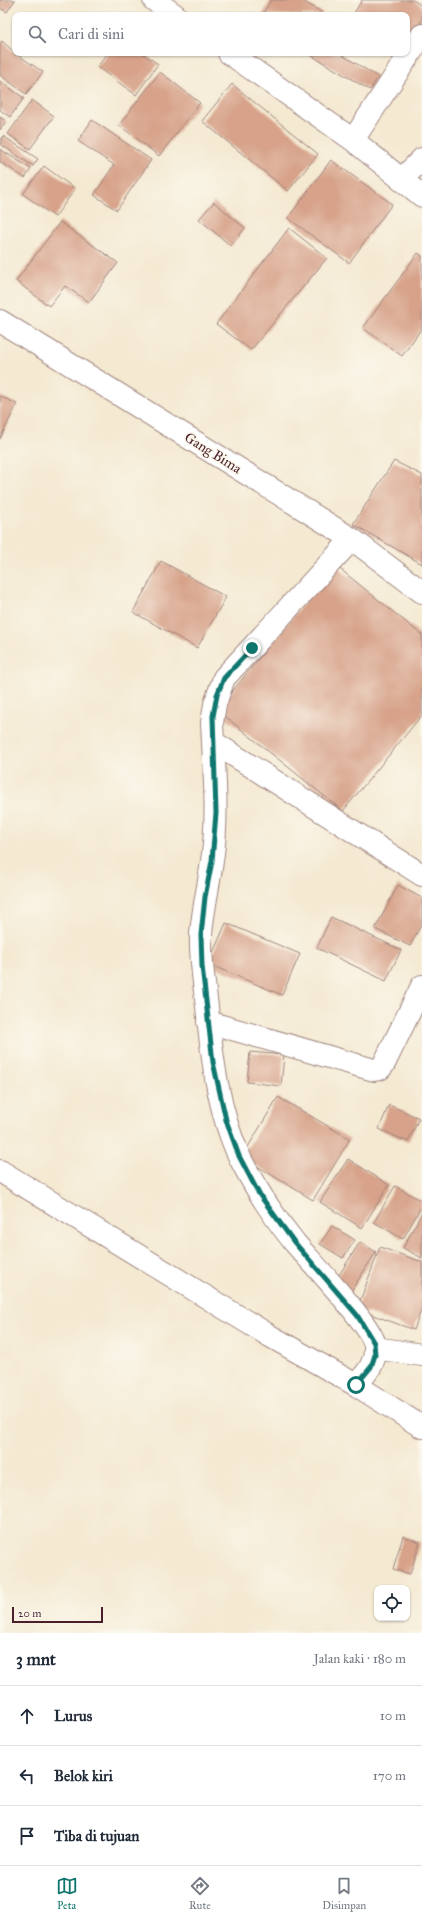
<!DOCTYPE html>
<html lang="id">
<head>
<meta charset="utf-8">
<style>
	body { margin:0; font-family:"IM FELL Great Primer",serif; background:#f2f2f3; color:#1f2937 }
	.controls { position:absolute; right:12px; bottom:12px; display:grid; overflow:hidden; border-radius:8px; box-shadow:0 1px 3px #0004 }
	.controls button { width:36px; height:36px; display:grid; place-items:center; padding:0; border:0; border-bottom:1px solid #e0e1e3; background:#fff; color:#1f2937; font:20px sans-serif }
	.scale { position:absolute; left:12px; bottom:10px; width:91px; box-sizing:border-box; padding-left:4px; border:2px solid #4a1f2b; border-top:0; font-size:11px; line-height:14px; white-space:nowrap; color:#4a1f2b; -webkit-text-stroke:3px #fbf7ec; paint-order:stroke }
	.stop { position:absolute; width:12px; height:12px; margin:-9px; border:3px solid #0f766e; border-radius:50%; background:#fff }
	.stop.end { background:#0f766e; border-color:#fff; box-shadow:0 1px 4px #0008 }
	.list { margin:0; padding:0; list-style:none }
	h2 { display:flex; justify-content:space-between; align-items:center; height:52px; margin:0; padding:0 16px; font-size:17px }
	h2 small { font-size:13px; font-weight:400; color:#747a83 }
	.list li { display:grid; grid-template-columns:26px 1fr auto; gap:12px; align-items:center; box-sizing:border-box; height:60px; padding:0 16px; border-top:1px solid #e0e1e3 }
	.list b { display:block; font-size:15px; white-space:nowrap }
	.list em { font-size:13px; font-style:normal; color:#747a83 }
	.icon { flex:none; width:22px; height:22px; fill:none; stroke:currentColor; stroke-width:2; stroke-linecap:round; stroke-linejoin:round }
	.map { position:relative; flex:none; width:422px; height:1633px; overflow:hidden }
	.search { position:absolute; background:#fff; box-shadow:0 1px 3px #0004; left:12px; right:12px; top:12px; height:44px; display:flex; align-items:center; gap:10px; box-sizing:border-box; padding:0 14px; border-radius:8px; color:#747a83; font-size:15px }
	.sheet { height:232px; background:#fff }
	nav { display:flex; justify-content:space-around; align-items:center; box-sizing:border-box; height:56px; border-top:1px solid #e0e1e3; background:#fff; font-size:11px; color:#747a83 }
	nav a { display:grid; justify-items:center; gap:2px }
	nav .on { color:#0f766e }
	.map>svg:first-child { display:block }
	.building { fill:#d7a289 }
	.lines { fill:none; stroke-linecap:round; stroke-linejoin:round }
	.minor-casing { stroke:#9f847e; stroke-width:24 }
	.minor { stroke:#fff; stroke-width:22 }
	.route { stroke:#0f766e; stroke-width:5 }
	.labels { text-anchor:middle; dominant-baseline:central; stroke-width:3.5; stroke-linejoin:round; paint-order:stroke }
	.street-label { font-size:14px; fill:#4a1f2b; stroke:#fbf7ec }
</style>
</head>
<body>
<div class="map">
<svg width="422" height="1633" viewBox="0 0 422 1633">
	<rect width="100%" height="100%" fill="#fbf7ec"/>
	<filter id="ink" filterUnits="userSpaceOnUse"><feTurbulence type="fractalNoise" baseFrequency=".025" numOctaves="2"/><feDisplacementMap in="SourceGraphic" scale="8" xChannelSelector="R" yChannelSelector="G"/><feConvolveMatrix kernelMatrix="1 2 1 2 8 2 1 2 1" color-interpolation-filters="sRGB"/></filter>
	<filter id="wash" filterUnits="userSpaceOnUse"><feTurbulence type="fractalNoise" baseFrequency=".012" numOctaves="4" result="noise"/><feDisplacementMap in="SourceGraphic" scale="16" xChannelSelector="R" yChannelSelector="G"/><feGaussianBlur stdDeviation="0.9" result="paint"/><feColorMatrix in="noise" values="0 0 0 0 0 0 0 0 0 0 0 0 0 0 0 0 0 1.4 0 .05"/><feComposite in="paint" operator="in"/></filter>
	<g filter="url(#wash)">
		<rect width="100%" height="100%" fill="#f4e9d1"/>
		<g id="blocks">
			<path class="building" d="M0,0H15L7,12L0,8Z
				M271,0H301L323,13L322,15H262Z
				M362,0H413L422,6V20L407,43V15H353Z
				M2,41L15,53L43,72L26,94L0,75V44Z
				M108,53H142L158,64L136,95L97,67Z
				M307,53H339L378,77L370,90Z
				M160,72L200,103L159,156L119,125Z
				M0,81L24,98L10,117L0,110Z
				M232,84L318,154L288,191L202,121Z
				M32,100L54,116L30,149L8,134Z
				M0,117L6,121L0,130Z
				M92,120L151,160L117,210L94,195L114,165L78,141Z
				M3,136L38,159L33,166L0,144Z
				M0,149L31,169L25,178L0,162Z
				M331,160L392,204L349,263L288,218Z
				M44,166L75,189L55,217L23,194Z
				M214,202L245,228L231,246L199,219Z
				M60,222L118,263L89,302L65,286L49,306L16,281Z
				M289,228L327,258L251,350L216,324Z
				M418,253L422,256V328L402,356L363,328Z
				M0,396L17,404L0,439Z
				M394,461L422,475V564L353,524Z
				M161,561L226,597L197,648L133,612Z
				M335,565L422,635V715L343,811L217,710Z
				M398,885L422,898V923L410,946L375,929Z
				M331,917L401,950L386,981L317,948Z
				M226,923L300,954L282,995L208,964Z
				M250,1052L284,1055L281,1086L247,1082Z
				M278,1097L350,1139L313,1200L242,1157Z
				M389,1105L419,1118L408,1142L379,1129Z
				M348,1159L389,1185L362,1228L320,1202Z
				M395,1186L422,1201V1205L403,1239L374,1222Z
				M422,1212V1258L403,1248Z
				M332,1226L355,1240L343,1258L320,1244Z
				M360,1242L376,1252L350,1293L334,1283Z
				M380,1247L422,1262V1307L414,1330L357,1309Z
				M403,1536L420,1542L410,1574L393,1569Z"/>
		</g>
	</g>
	<g filter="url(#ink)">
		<use href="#blocks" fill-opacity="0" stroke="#9f847e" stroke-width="1"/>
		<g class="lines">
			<defs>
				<path id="minor" d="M154,0L175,15
					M229,53L353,140L422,196
					M353,140L422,35
					M401,180L422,159
					M0,321L352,539L422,592
					M352,539L224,678L215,704L212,723L213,742L422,875
					M213,742C215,781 218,821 212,861C209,885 203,909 201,934C200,958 204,983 207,1007C212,1057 218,1112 240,1158C255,1188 274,1217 295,1243C312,1263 371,1324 375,1345C377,1362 367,1373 356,1385
					M208,1022L374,1070L380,1069L384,1064L422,986
					M0,1171L270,1336L356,1385L422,1427
					M375,1348L422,1355"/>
			</defs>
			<use href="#minor" class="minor-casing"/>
			<use href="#minor" class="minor"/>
		</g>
	</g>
	<g class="lines" filter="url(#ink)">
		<path class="route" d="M252,648L224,678L217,695L213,716L216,813L212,861L205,897L201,935L202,966L213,1062L226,1120L239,1156L259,1194L294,1242L357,1315L374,1343L375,1355L371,1367L356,1385"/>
	</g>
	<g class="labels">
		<g class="street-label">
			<text transform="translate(213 453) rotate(32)">Gang Bima</text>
		</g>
	</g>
</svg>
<div class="controls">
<button><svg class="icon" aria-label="locate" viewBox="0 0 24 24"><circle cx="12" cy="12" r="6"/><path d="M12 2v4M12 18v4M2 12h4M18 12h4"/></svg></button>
</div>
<div class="scale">20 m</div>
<div class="stop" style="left:356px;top:1385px"></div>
<div class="stop end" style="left:252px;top:648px"></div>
<div class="search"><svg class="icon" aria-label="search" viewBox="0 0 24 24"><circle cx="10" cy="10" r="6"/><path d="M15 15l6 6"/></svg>Cari di sini</div>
</div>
<section class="sheet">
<h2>3 mnt<small>Jalan kaki · 180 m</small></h2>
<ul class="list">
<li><svg class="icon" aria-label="ahead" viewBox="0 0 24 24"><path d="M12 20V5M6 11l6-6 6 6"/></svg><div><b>Lurus</b></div><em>10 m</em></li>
<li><svg class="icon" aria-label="left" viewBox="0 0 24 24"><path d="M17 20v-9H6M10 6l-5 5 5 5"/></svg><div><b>Belok kiri</b></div><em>170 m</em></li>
<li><svg class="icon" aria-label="arrive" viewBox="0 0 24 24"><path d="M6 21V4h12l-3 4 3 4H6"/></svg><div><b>Tiba di tujuan</b></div></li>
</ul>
</section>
<nav>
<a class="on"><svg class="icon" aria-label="map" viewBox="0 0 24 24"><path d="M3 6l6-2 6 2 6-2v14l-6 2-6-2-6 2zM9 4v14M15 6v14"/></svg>Peta</a>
<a><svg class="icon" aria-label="directions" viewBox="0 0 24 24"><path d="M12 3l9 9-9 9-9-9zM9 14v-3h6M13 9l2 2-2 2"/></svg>Rute</a>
<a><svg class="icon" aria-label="saved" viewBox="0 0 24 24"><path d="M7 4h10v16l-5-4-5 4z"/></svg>Disimpan</a>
</nav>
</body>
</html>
